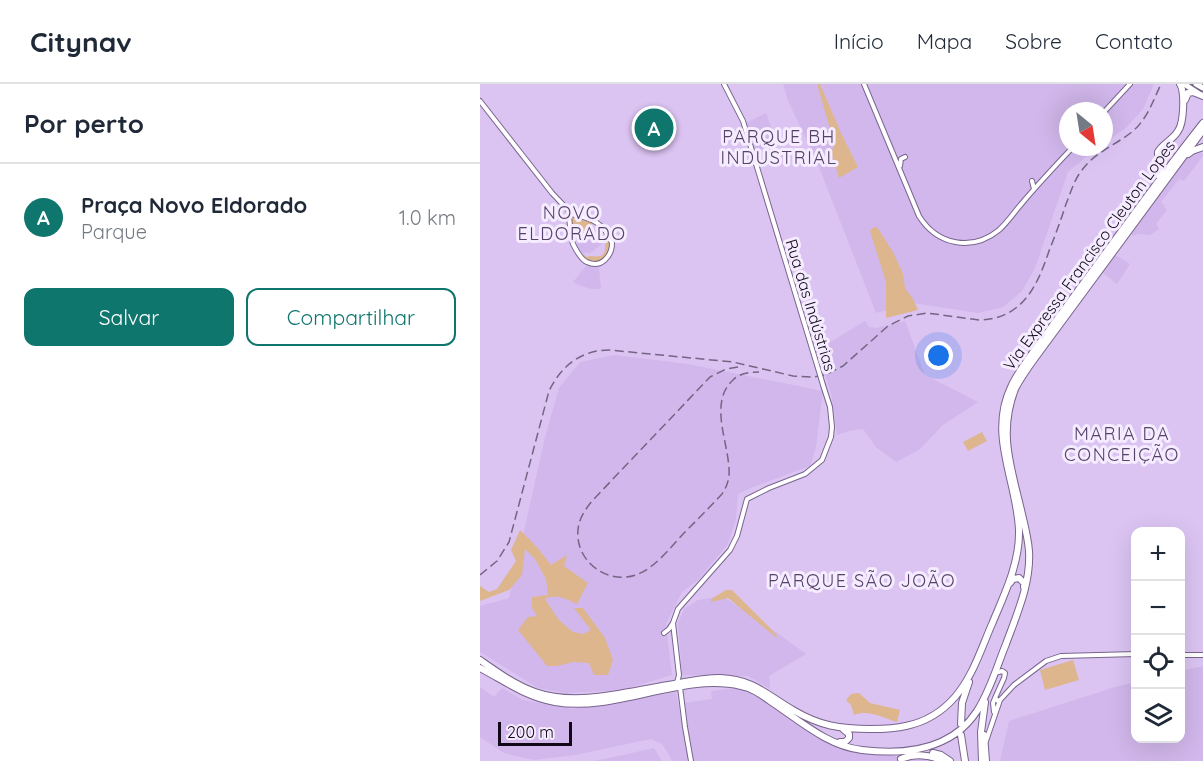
<!DOCTYPE html>
<html lang="pt">
<head>
<meta charset="utf-8">
<style>
	body { margin:0; font-family:Quicksand,sans-serif; background:#f6f6f7; color:#1f2937 }
	.controls { position:absolute; right:18px; bottom:18px; display:grid; overflow:hidden; border-radius:12px; box-shadow:0 6px 24px #0002 }
	.controls button { width:54px; height:54px; display:grid; place-items:center; padding:0; border:0; border-bottom:2px solid #e0e1e3; background:#fff; color:#1f2937; font:30px sans-serif }
	.compass { position:absolute; left:579px; top:18px; width:54px; height:54px; border-radius:50%; background:#fff; box-shadow:0 6px 24px #0002; rotate:150deg }
	.scale { position:absolute; left:18px; bottom:15px; width:74px; box-sizing:border-box; padding-left:6px; border:3px solid #100817; border-top:0; font-size:16px; line-height:21px; white-space:nowrap; color:#100817; -webkit-text-stroke:4px #f5ecff; paint-order:stroke }
	.you { position:absolute; left:459px; top:272px; width:21px; height:21px; margin:-15px; border:4px solid #fff; border-radius:50%; background:#1a73e8; box-shadow:0 0 0 9px #1a73e833 }
	.badge { display:grid; place-items:center; width:39px; height:39px; border-radius:50%; background:#0f766e; color:#fff; font-size:20px; font-weight:700 }
	.pin { position:absolute; translate:-50% -50%; border:3px solid #fff; box-shadow:0 2px 6px #0006 }
	.list { margin:0; padding:0; list-style:none }
	h2 { display:flex; justify-content:space-between; align-items:center; height:78px; margin:0; padding:0 24px; font-size:26px }
	h2 small { font-size:20px; font-weight:400; color:#747a83 }
	.list li { display:grid; grid-template-columns:39px 1fr auto; gap:18px; align-items:center; box-sizing:border-box; height:108px; padding:0 24px; border-top:2px solid #e0e1e3 }
	.list b { display:block; font-size:22px; white-space:nowrap }
	.list p { margin:0; font-size:20px; white-space:nowrap; color:#747a83 }
	.list em { font-size:20px; font-style:normal; color:#747a83 }
	.actions { display:flex; gap:12px; padding:18px 24px }
	.actions a { flex:1; padding:14px 0; border:2px solid #0f766e; border-radius:12px; text-align:center; font-size:21px; color:#0f766e }
	.actions .main { background:#0f766e; color:#fff }
	.icon { flex:none; width:33px; height:33px; fill:none; stroke:currentColor; stroke-width:2; stroke-linecap:round; stroke-linejoin:round }
	.map { position:relative; flex:none; width:723px; height:677px; overflow:hidden }
	header { display:flex; align-items:center; gap:36px; box-sizing:border-box; height:84px; padding:0 30px; background:#fff; border-bottom:2px solid #e0e1e3 }
	header strong { font-size:28px }
	nav { display:flex; gap:33px; margin-inline-start:auto; font-size:21px }
	main { display:flex }
	aside { flex:1; background:#fff }
	.map>svg:first-child { display:block }
	.built { fill:#d1b7eb }
	.green { fill:#ddb68e }
	.lines { fill:none; stroke-linecap:round; stroke-linejoin:round }
	.minor-casing { stroke:#79648d; stroke-width:6 }
	.major-casing { stroke:#79648d; stroke-width:8 }
	.highway-casing { stroke:#79648d; stroke-width:8 }
	.minor { stroke:#fff; stroke-width:4 }
	.major { stroke:#fff; stroke-width:5 }
	.highway { stroke:#fff; stroke-width:6 }
	.rail { stroke:#746583; stroke-width:1.5; stroke-dasharray:9 4.5; stroke-linecap:butt }
	.minor-bridge-casing { stroke:#79648d; stroke-width:6; stroke-linecap:butt }
	.minor-bridge { stroke:#fff; stroke-width:4 }
	.labels { text-anchor:middle; dominant-baseline:central; stroke-width:6; stroke-linejoin:round; paint-order:stroke }
	.street-label { font-size:16px; fill:#100817; stroke:#f5ecff }
	.neighbourhood-label { font-size:18px; letter-spacing:1.5px; fill:#564269; stroke:#f5ecff }
</style>
</head>
<body>
<header>
<strong>Citynav</strong>
<nav><a>Início</a><a>Mapa</a><a>Sobre</a><a>Contato</a></nav>
</header>
<main>
<aside>
<h2>Por perto<small></small></h2>
<ul class="list">
<li><span class="badge">A</span><div><b>Praça Novo Eldorado</b><p>Parque</p></div><em>1.0 km</em></li>
</ul>
<div class="actions"><a class="main">Salvar</a><a>Compartilhar</a></div>
</aside>
<div class="map">
<svg width="723" height="677" viewBox="0 0 723 677">
	<rect width="100%" height="100%" fill="#dbc4f2"/>
	<path class="built" d="M303,0H674L663,25L646,44L624,59V27H588V63H618L588,88L555,184L542,207L523,223L498,229L433,219L396,229L337,78L308,17Z
		M286,29L297,58L275,68L266,39Z
		M719,67L723,70V72L704,97L699,95L681,118L685,122L684,123L687,126L676,140L679,145L670,151L657,150L653,152L650,147L699,80L713,69Z
		M118,144L125,153L122,156L123,159L109,170L107,168L103,170L96,161Z
		M632,169L650,180L637,200L619,186Z
		M107,181L119,183L121,205H111L98,201L93,198Z
		M385,237L389,243L396,244L425,237L445,291L498,318L463,341L439,366L416,378L396,363L383,345L369,347L357,351L351,309L337,266Z
		M135,271L208,280L343,307L336,363L330,382L273,403L258,410L256,435L248,460L218,496L202,508L186,540L192,591L142,606L86,609L58,604L0,568V522L29,514L65,353L79,304L100,278Z
		M242,512L275,533L326,570L289,592L290,605L268,592L202,591L198,539L204,525L218,516Z
		M723,582V677H520L529,637L635,603L655,598L656,654H700L701,587Z
		M0,603L14,613L22,604L43,616L92,625L196,608L209,677H192L189,671L182,660L171,655L95,671L54,676L24,669L0,653Z
		M259,604L295,621L340,654L376,669L427,672L457,677H213L204,619L232,615L231,607Z
		M174,664L182,677H113L125,675Z"/>
	<path class="green" d="M337,0H340L361,49L378,83L359,94L351,68L354,63L353,55Z
		M91,131L113,139C110,147 100,154 93,156L90,132Z
		M397,143L413,168L423,190L425,204L433,215L438,226L406,234V198L390,147L392,144Z
		M129,156C132,164 129,169 125,176C114,179 110,180 102,172L104,171L107,173L110,172C121,173 126,173 125,160Z
		M502,348L507,357L488,367L483,358Z
		M40,446L56,462L71,481L87,471L84,482L108,499L97,520C86,515 76,509 65,515L79,536L93,548L103,550L111,546L94,524H103L125,554L133,576L128,591H114L109,579L93,578L77,582H67L38,546L48,533L57,532L52,524V513L68,511L66,495L55,475L45,465L42,491L29,506L0,517V502L9,508L17,505L36,477L31,466Z
		M246,506H252L296,550L297,554L248,514L231,518V515Z
		M593,576L599,596L565,606L560,586Z
		M379,609L390,619L420,626L417,638C403,634 388,625 374,631L371,621L366,616L371,610Z"/>
	<g class="lines">
		<defs>
			<path id="minor" d="M244,0L263,37L337,281
				M384,0L439,132C457,161 492,168 519,146C528,138 535,127 543,118C559,99 576,81 593,63
				M0,17L72,109L89,127
				M624,28L650,0
				M420,82L421,75L425,73
				M552,97L554,105
				M89,132C90,140 90,151 93,160C96,166 101,176 107,178C121,185 132,172 132,159C124,139 112,134 91,130
				M184,549L189,545L193,539
				M700,571H723
				M515,589L522,587L525,589L524,594L515,614L518,617L520,616
				M197,599L199,591L193,539L198,525L250,466L257,452L267,415L289,404L325,390L342,376L351,353L352,343L350,323L343,301
				M200,603L205,643L211,677
				M514,628L513,619L515,614
				M506,657L520,616L534,601L566,577L581,572L656,570"/>
			<path id="major" d="M704,0L718,9
				M716,0L723,4"/>
			<path id="highway" d="M705,16L708,9L713,8L723,12
				M708,70L712,67L723,63
				M679,92L682,82L678,73V68C683,59 693,56 698,47C704,39 705,8 700,0
				M530,499L533,495L539,494L544,499V503
				M0,576C17,588 35,601 55,608C95,622 142,609 182,602C201,599 220,594 240,594C273,595 287,611 313,626C340,642 360,645 391,645C403,645 414,645 426,642C445,638 462,628 475,613C493,592 501,565 512,540C524,511 540,479 539,446C537,397 508,351 531,303C537,289 547,277 556,264C570,245 584,226 597,208C639,151 679,94 723,39
				M0,584C25,597 46,613 75,618C136,629 202,588 261,602C273,604 283,612 293,619C320,637 348,662 382,666C424,671 472,666 497,627C510,607 517,582 526,560C537,530 551,499 549,467C548,453 544,439 541,426C531,383 518,349 535,305C541,293 550,281 558,270L723,46
				M481,640L482,619L489,598
				M481,651L485,677
				M504,651L506,677
				M360,658H365L369,654V650L363,645
				M453,669L461,671L470,677
				M421,675C434,669 451,671 463,677
				M502,677L501,648L505,618"/>
		</defs>
		<use href="#minor" class="minor-casing"/>
		<use href="#major" class="major-casing"/>
		<use href="#highway" class="highway-casing"/>
		<use href="#minor" class="minor"/>
		<use href="#major" class="major"/>
		<use href="#highway" class="highway"/>
		<path class="rail" d="M258,283L246,285L230,293L112,417C105,426 99,434 98,446C95,477 127,501 156,491C175,484 190,464 204,449C217,436 230,423 242,410C246,404 248,399 249,392C251,362 227,320 253,296C260,289 269,288 279,288
			M0,491L17,477L29,458L69,307C81,282 101,266 129,266L253,278L313,292L333,293L345,291L363,282L408,242L428,232L447,229L499,236C542,235 557,203 569,167C575,152 581,136 586,120C591,108 594,96 602,86C615,68 636,61 653,47C667,35 673,17 681,0"/>
		<defs>
			<path id="minor-bridge" d="M337,281L343,301"/>
		</defs>
		<use href="#minor-bridge" class="minor-bridge-casing"/>
		<use href="#minor-bridge" class="minor-bridge"/>
	</g>
	<g class="labels">
		<g class="street-label">
			<text transform="translate(609 171) rotate(-54)">Via Expressa Francisco Cleuton Lopes</text>
			<text transform="translate(331 221) rotate(73)">Rua das Indústrias</text>
		</g>
		<g class="neighbourhood-label">
			<text x="299" y="52">PARQUE BH<tspan x="299" dy="21">INDUSTRIAL</tspan></text>
			<text x="92" y="128">NOVO<tspan x="92" dy="21">ELDORADO</tspan></text>
			<text x="642" y="349">MARIA DA<tspan x="642" dy="21">CONCEIÇÃO</tspan></text>
			<text x="382" y="496">PARQUE SÃO JOÃO</text>
		</g>
	</g>
</svg>
<div class="controls">
<button>+</button>
<button>−</button>
<button><svg class="icon" aria-label="locate" viewBox="0 0 24 24"><circle cx="12" cy="12" r="6"/><path d="M12 2v4M12 18v4M2 12h4M18 12h4"/></svg></button>
<button><svg class="icon" aria-label="layers" viewBox="0 0 24 24"><path d="M12 4l9 5-9 5-9-5zM3 14l9 5 9-5"/></svg></button>
</div>
<svg class="compass" viewBox="-18 -18 36 36"><path d="M0-13l5 13h-10z" fill="#e53935"/><path d="M0 13l5-13h-10z" fill="#747a83"/></svg>
<div class="scale">200 m</div>
<div class="you"></div>
<div class="pin badge" style="left:174px;top:44px">A</div>
</div>
</main>
</body>
</html>
